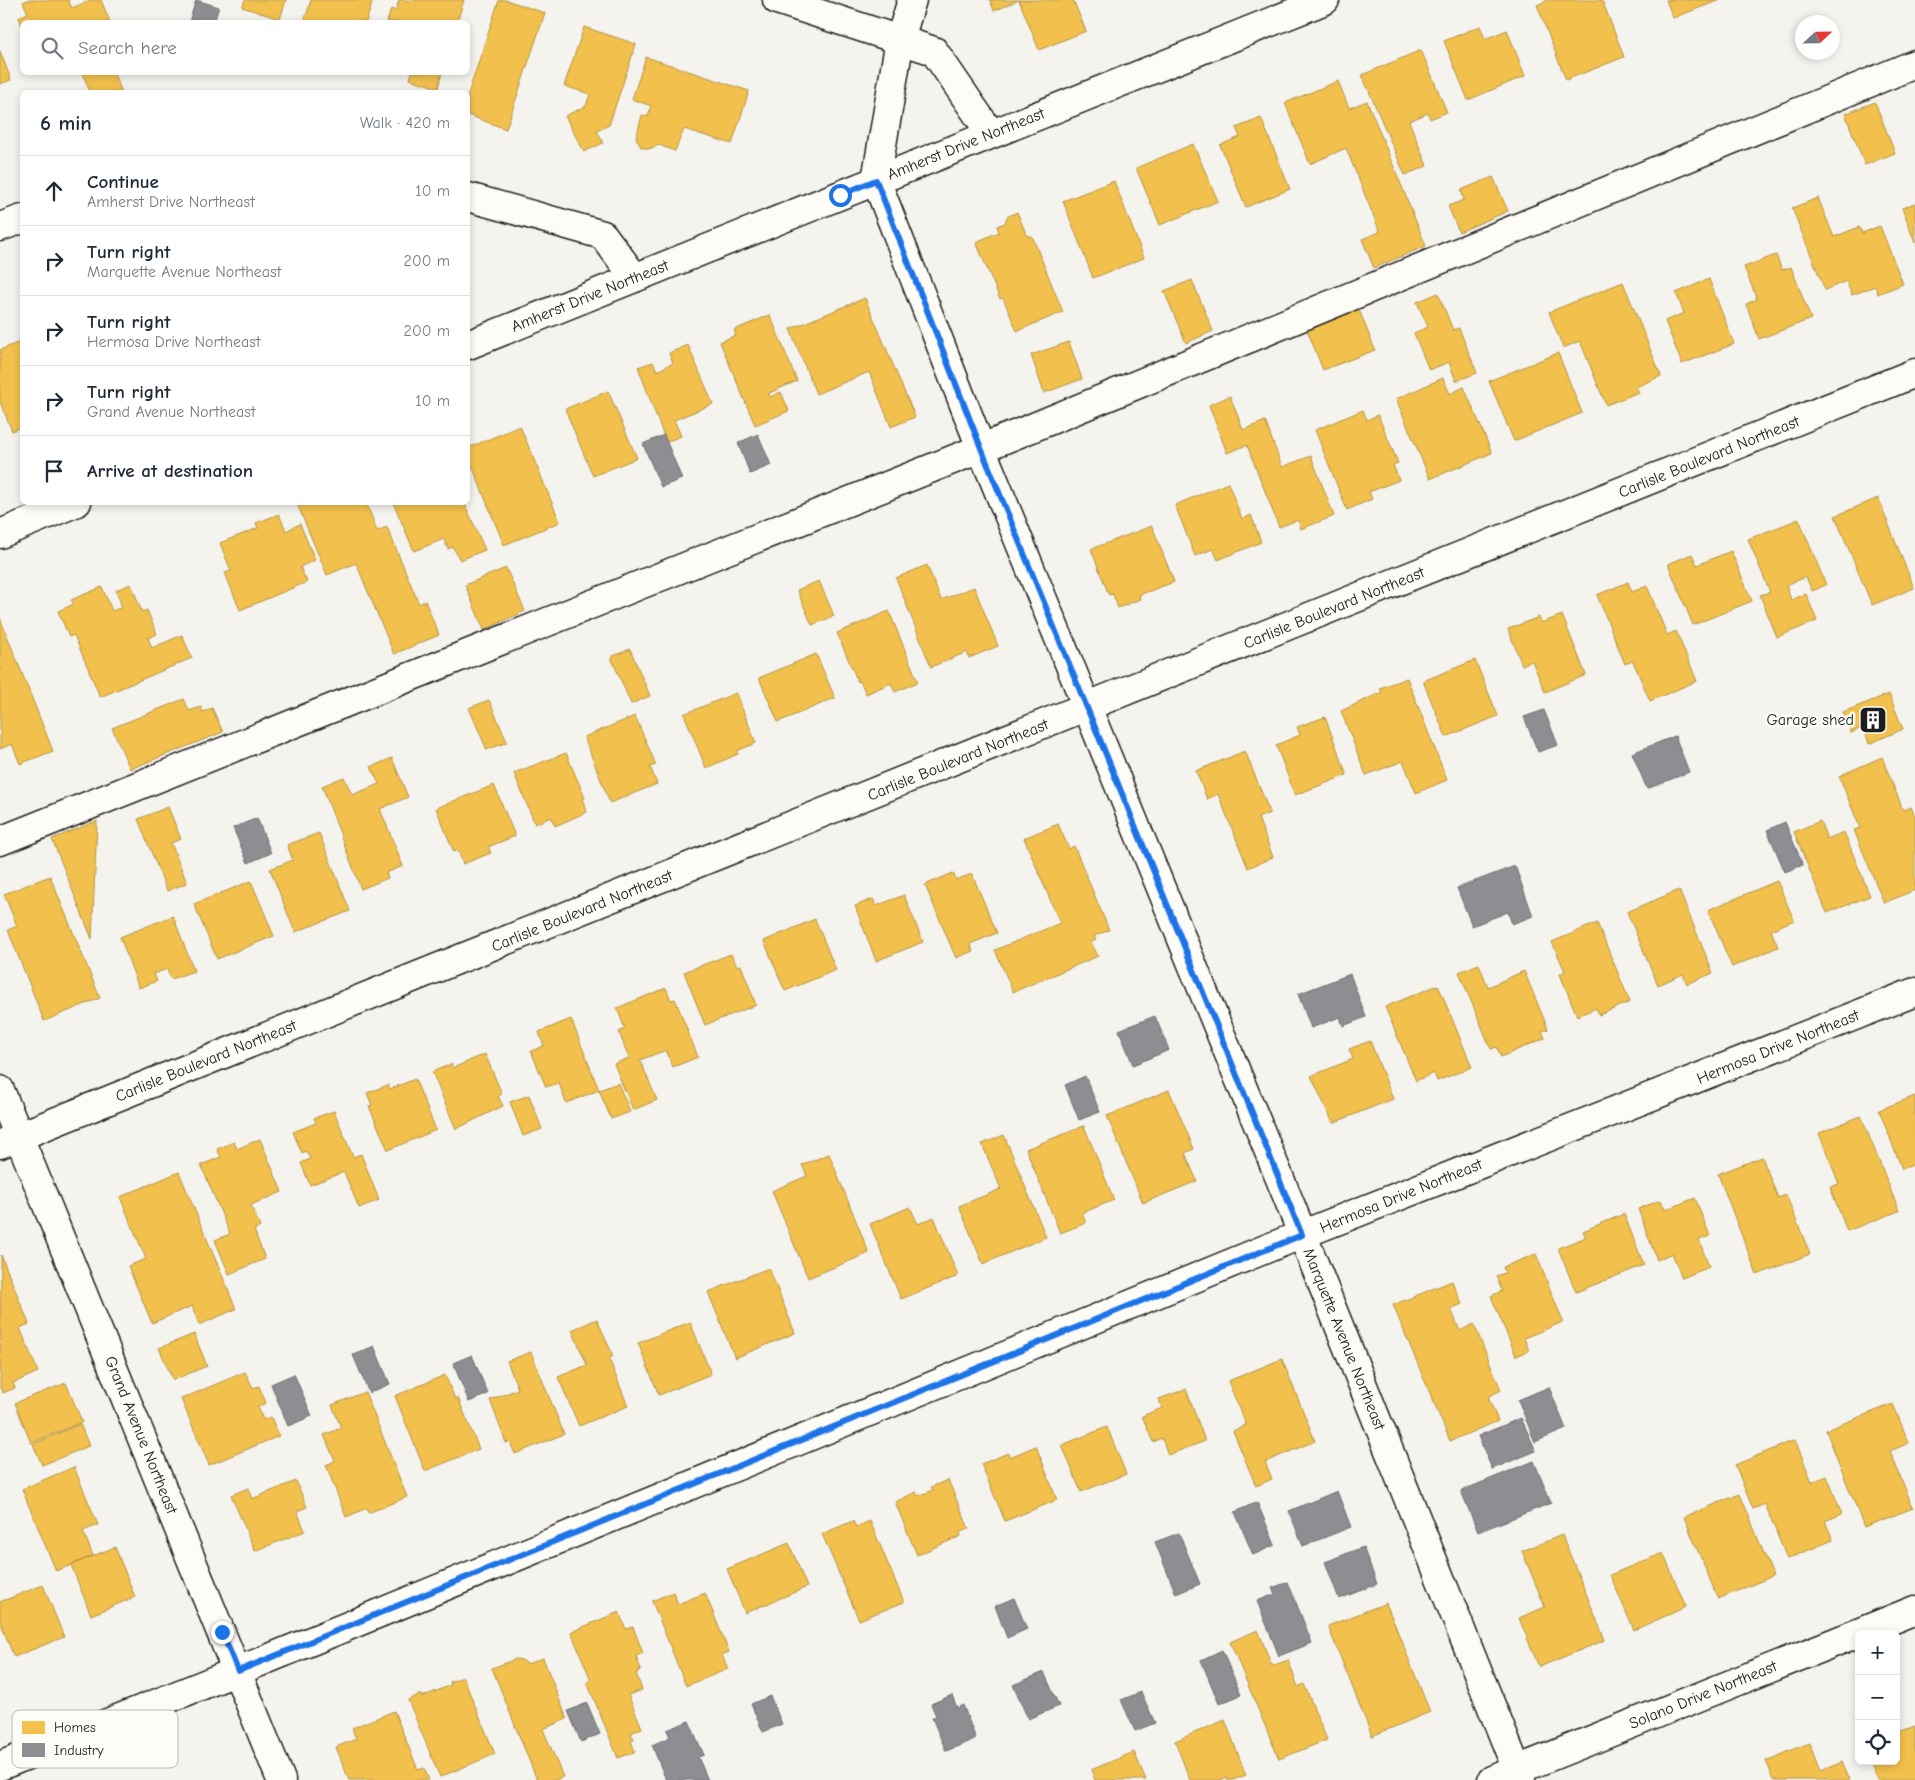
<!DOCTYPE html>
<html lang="en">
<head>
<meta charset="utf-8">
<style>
	body { margin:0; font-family:"Comic Neue",sans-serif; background:#f2f2f3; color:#1f2937 }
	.controls { position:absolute; right:15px; bottom:15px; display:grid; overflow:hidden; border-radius:8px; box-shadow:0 2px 8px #0003 }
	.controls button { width:45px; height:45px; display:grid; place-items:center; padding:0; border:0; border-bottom:1px solid #e0e1e3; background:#fff; color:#1f2937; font:25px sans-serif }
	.compass { position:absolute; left:1795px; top:15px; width:45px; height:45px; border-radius:50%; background:#fff; box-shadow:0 2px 8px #0003; rotate:68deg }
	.stop { position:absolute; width:15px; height:15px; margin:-11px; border:4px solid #1a73e8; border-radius:50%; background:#fff }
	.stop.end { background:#1a73e8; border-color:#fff; box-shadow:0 1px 5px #0008 }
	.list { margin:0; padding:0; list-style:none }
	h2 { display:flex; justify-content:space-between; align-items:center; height:65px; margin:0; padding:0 20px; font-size:21px }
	h2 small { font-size:16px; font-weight:400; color:#747a83 }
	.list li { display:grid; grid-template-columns:32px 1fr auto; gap:15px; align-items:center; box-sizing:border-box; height:70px; padding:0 20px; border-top:1px solid #e0e1e3 }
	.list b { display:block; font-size:19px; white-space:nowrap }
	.list p { margin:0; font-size:16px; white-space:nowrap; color:#747a83 }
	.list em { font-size:16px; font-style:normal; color:#747a83 }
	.icon { flex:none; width:28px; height:28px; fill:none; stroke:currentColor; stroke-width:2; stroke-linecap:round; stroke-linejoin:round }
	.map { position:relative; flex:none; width:1915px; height:1780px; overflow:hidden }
	.search { position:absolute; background:#fff; box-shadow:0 2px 8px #0003; left:20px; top:20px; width:450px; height:55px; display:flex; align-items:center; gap:12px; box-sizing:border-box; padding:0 18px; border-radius:8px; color:#747a83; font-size:19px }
	.panel { position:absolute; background:#fff; box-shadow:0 2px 8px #0003; left:20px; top:90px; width:450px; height:415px; border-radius:8px }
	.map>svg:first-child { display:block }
	.homes { fill:#f2c14e; stroke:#b2903f }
	.industry { fill:#8d8d92; stroke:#6b6b6f }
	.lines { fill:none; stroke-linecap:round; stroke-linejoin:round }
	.minor-casing { stroke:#1c1c1c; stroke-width:31 }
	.minor { stroke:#fdfcf7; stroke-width:28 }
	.route { stroke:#1a73e8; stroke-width:6 }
	.labels { text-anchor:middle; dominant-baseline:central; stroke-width:5; stroke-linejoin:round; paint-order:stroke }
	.street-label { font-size:16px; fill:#1c1c1c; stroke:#fdfcf7 }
	.poi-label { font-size:16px; fill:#1c1c1c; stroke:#fdfcf7; text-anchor:end }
	.key { fill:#fdfcf7; stroke:#bab9b5; stroke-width:1 }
	.key-label { font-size:14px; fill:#1c1c1c }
</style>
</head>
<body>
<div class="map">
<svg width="1915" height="1780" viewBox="0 0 1915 1780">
	<rect width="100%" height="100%" fill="#f4f3ee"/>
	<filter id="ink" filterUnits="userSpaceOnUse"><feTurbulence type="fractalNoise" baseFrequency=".02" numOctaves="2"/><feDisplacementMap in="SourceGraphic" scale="10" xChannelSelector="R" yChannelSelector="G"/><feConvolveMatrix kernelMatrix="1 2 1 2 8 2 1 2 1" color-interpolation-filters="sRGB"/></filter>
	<g filter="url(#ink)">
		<path class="homes" d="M27,0H68L72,8L91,0H101L110,22H22V26L19,17L28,13L23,2Z
			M245,0H286L280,19L242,7Z
			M311,0H373L366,22H337L330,20L329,22H304Z
			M399,0H464L457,22H387L391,9L396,11Z
			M499,0H506L545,13L506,129L468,115V94Z
			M990,0H1073L1086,31L1039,50L1019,0L994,11Z
			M1548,0H1602L1624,57L1566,80L1537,5Z
			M1666,0H1720L1673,18Z
			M1480,26L1485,39L1507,30L1525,76L1468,100L1444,41Z
			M584,27L636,44L609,125L597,131L603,143L584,152L565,116L586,106L590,94L564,86Z
			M1421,50L1447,112L1430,119L1428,113L1409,121L1427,166L1405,175L1362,75Z
			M0,51L11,80L0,84Z
			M646,57L749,91L732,144L684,129L675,151L659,145L649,149L641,147L636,138L642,115L648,117L651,106L632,99Z
			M82,72H113L122,92H90Z
			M412,72H442L438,88L410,79Z
			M1338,81L1349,108L1367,101L1426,246L1374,268L1362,239L1380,232L1346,148L1310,164L1285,103Z
			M1875,102L1895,153L1865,165L1845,114Z
			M1261,118L1290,189L1246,207L1220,145L1240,137L1236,128Z
			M1193,144L1218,201L1160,225L1136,168Z
			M1493,177L1508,211L1459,232L1448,206L1464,200L1461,190Z
			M1114,181L1144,258L1093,278L1063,201Z
			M1818,198L1834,237L1859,227L1862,233L1880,226L1903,284L1878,294L1875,286L1852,295L1846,281L1825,290L1792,208Z
			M1915,203V243L1902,208Z
			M1017,212L1027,236H1032L1063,312L1017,331L1003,298L1000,299L976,242L999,232L997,226L1005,223L1007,217Z
			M1776,255L1782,270L1791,267L1811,319L1759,339L1746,304L1757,299L1744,267Z
			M1709,279L1734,344L1682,364L1665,321L1684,313L1676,293Z
			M1192,280L1213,331L1186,343L1164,291Z
			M1623,282L1661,376L1636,387L1639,392L1606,405L1580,341L1563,348L1549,312Z
			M1438,293L1453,330L1459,328L1477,373L1456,381L1449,362L1429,370L1414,333L1428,327L1417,302Z
			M865,298L915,417L891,427L869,372L816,394L790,329Z
			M1358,307L1375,350L1323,370L1306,327Z
			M770,315L797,381L769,393L770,397L781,392L789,411L755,425L720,342L736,335L734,330Z
			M22,341V427L12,431L0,402V350Z
			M1069,342L1082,379L1044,393L1031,355Z
			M688,345L713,404L674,420L681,436L666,442L638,367L653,362L657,371L673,363L669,353Z
			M1558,353L1582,413L1514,441L1489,381Z
			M1443,378L1450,394L1464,387L1492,453L1430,479L1396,399Z
			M608,391L637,458L593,476L565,409Z
			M1230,396L1243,430L1265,421L1282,467L1311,456L1334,516L1301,529L1298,520L1279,527L1247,445L1227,453L1209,405Z
			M1363,410L1367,420L1378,415L1398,463L1393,465L1399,480L1369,492L1372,499L1347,510L1315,430Z
			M520,426L560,522L504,545L468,456V448Z
			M1228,483L1242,519L1251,515L1261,542L1218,560L1213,549L1195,556L1175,505Z
			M1878,498L1914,588L1872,605L1835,516Z
			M308,502H366L377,531L387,527L419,604L425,601L439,635L394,654L356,563L327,575L298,506Z
			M393,502H464L485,550L460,560L453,547L448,549L444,539L414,551Z
			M279,514L286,531L300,524L315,560L300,567L307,582L240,610L225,573L231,571L220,543L258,528L256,523Z
			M1799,519L1826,585L1812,591L1806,577L1786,585L1791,600L1806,594L1817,621L1777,637L1760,595L1770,592L1748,539Z
			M1152,526L1174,582L1139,595L1140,599L1118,608L1113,594L1109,595L1091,549Z
			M1731,551L1752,601L1693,625L1668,564L1692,554L1697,565Z
			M927,565L941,600L974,587L998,646L969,658L967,652L931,667L896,578Z
			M506,568L525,611L484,630L465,585Z
			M819,581L834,616L812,625L797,590Z
			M1628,582L1632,592L1647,586L1667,635L1676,631L1697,681L1650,701L1633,661L1625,664L1597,595Z
			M131,584L142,612L147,610L157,634L148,638L152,648L182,635L192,658L100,697L74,635L69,637L58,611L74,604L71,600L102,587L112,611L122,607L116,590Z
			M889,611L918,682L895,692L891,683L866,694L860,681L858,682L837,633Z
			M1562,615L1586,675L1545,692L1532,661L1522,665L1508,629L1539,617L1541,623Z
			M0,618L53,751L20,764L12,744L0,749Z
			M630,649L650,696L631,704L611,657Z
			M816,654L835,698L778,722L759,678Z
			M1475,660L1498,716L1446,737L1423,681Z
			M1407,678L1447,780L1416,793L1403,761L1366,775L1341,711L1382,692L1380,688Z
			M736,693L756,743L737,751L738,754L706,768L684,714Z
			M1889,694L1903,729L1869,744L1864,727L1851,733L1843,712Z
			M184,699L189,711L201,707L203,712L212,708L223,732L130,769L112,728Z
			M489,700L507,742L487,750L469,708Z
			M635,716L656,765L650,767L657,784L610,803L584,737Z
			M1325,717L1347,775L1295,795L1276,745L1300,735L1297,727Z
			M1245,751L1270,813L1258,818L1273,857L1248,868L1218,794L1207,799L1196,771Z
			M566,753L585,798L582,799L587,812L555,826L551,817L535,824L514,773Z
			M1882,757L1903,810L1911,807L1915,816V890L1884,903L1854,830L1860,828L1839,776Z
			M392,758L408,797L380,809L403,866L386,873L388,878L361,889L322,786L344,777L352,795L379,784L371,767Z
			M494,785L515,836L488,847L491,853L463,864L458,850L454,852L436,808Z
			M168,807L181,839L171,843L187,883L167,891L138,819Z
			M97,821L92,939L52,839Z
			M1820,821L1827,839L1844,832L1870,896L1827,913L1794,832Z
			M1058,824L1069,849L1074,846L1109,930L1094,936L1096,940L1091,942L1098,956L1013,992L995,950L1060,923L1024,838Z
			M319,833L350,911L295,932L270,869L293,860L287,845Z
			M953,873L956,880L972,874L997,933L970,944L973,951L956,958L925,885Z
			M50,876L100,998L44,1021L8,930L17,926L4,894Z
			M251,881L274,936L217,959L194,904Z
			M1777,881L1794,920L1771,930L1778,947L1732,967L1708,910Z
			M1679,890L1713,973L1687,984L1683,974L1658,985L1627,912Z
			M904,895L923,942L876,961L855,906L873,899L876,906Z
			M173,916L194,971L171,979L167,969L154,974L157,981L139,988L120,937Z
			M815,919L836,970L785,991L764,941Z
			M1597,923L1630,1002L1599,1015L1596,1008L1577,1016L1560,974L1565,971L1552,942Z
			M731,954L737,966L741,965L756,1005L705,1025L684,972Z
			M1479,964L1488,987L1524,971L1548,1029L1542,1031L1545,1038L1501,1057L1497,1047L1491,1049L1459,972Z
			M1438,985L1472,1067L1437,1081L1434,1073L1416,1081L1385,1007Z
			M666,988L671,1000L675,999L698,1057L673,1067L666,1050L640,1060L657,1100L633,1110L614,1064L629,1058L619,1032L625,1029L617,1008Z
			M571,1019L599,1090L566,1103L559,1083L546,1087L531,1051L544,1046L539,1032Z
			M1370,1041L1393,1099L1333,1123L1311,1076L1353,1059L1349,1049Z
			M485,1054L502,1094L498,1096L503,1106L456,1129L432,1072L451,1064L453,1068Z
			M415,1079L436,1130L388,1150L369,1106L372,1105L367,1093L388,1085L390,1089Z
			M618,1083L630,1112L611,1119L599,1090Z
			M1169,1090L1194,1149L1185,1153L1197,1181L1143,1203L1107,1116Z
			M529,1095L542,1129L523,1136L510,1102Z
			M1915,1096V1164L1902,1169L1879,1110Z
			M334,1111L353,1157L361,1154L379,1200L359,1208L344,1172L310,1185L301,1163L310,1159L306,1151L302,1153L293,1132L316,1123L314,1118Z
			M1861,1116L1899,1211L1847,1231L1830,1187L1839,1184L1819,1133Z
			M1084,1126L1114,1200L1082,1213L1086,1223L1060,1233L1026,1149Z
			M1004,1135L1046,1237L983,1264L959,1206L1001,1189L982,1144Z
			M260,1139L282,1192L251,1205L260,1227L254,1230L265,1259L229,1274L215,1240L230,1234L201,1165L221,1157L217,1149L234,1142L237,1149Z
			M829,1154L869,1253L808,1278L772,1191L807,1176L802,1165Z
			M1762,1157L1778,1198L1786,1195L1810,1254L1757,1275L1718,1174Z
			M179,1172L236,1309L199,1325L192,1306L152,1323L128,1266L146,1259L120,1197Z
			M1695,1198L1710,1236L1699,1240L1709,1267L1682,1278L1672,1253L1657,1260L1638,1209L1661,1200L1665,1210Z
			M910,1207L918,1224L934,1217L958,1276L901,1299L870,1224Z
			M1624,1214L1644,1265L1576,1292L1558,1248L1586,1237L1583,1231Z
			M1536,1254L1563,1322L1524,1338L1529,1351L1516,1356L1491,1296L1502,1291L1496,1276L1505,1273L1503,1267Z
			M1,1255L29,1324L20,1328L38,1372L13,1383L15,1388L3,1393L0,1388Z
			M769,1268L795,1333L735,1358L708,1292Z
			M1452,1281L1462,1304L1451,1309L1460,1331L1474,1324L1501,1390L1488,1397L1498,1421L1450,1441L1393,1305Z
			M597,1319L613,1356L609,1359L628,1406L579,1426L558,1377L587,1365L572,1330Z
			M690,1322L711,1374L659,1395L638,1343Z
			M194,1334L207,1366L173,1380L159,1348Z
			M531,1352L564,1434L515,1454L510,1442L506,1443L490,1400L518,1389L507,1361Z
			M1282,1359L1315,1441L1265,1462L1272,1479L1256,1486L1233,1431L1246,1425L1228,1381Z
			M245,1372L253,1388L259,1386L266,1403L258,1407L263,1420L271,1417L279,1436L209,1465L181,1399Z
			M445,1375L455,1399L458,1398L479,1449L425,1471L395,1396Z
			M66,1383L82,1422L31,1443L15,1403Z
			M1186,1389L1205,1441L1168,1455L1162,1438L1153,1442L1142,1416L1162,1408L1159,1399Z
			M365,1392L407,1497L368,1513L367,1508L346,1517L326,1465L335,1461L324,1435L341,1428L332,1405Z
			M1893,1404L1909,1443L1890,1451L1913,1508L1864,1527L1826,1430Z
			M80,1424L89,1446L42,1465L33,1444Z
			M1107,1427L1126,1474L1081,1492L1062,1445Z
			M1795,1440L1812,1482L1827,1476L1842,1514L1825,1521L1833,1540L1787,1559L1765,1504L1753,1509L1735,1465Z
			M1036,1446L1057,1500L1005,1521L981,1464L1008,1453L1010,1457Z
			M74,1467L98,1525L83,1531L93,1556L56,1571L22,1489Z
			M948,1480L969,1529L960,1532L961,1536L917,1555L895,1502L916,1492L918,1496L933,1490L931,1487Z
			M296,1481L307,1507L297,1511L305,1531L255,1551L231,1495L248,1488L252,1499Z
			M1740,1494L1773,1576L1718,1599L1684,1517Z
			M853,1521L856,1527L870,1521L904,1602L859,1620L822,1534Z
			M1562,1535L1605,1640L1539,1667L1519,1618L1545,1607L1522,1551Z
			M789,1543L807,1587L745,1613L727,1569Z
			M115,1547L135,1597L91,1615L71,1565Z
			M1663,1553L1686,1607L1634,1630L1610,1575Z
			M43,1585L64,1637L14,1657L0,1621V1602Z
			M673,1592L678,1604L705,1593L729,1652L722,1655L728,1669L686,1686L652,1601Z
			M1386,1603L1430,1712L1372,1736L1328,1626Z
			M619,1612L626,1629L633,1627L643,1653L636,1656L641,1670L636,1673L642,1690L628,1695L642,1728L631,1733L634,1740L631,1741L635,1752L618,1758L587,1682L591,1680L571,1632Z
			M1258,1630L1272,1666L1288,1660L1298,1687L1304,1684L1327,1740L1279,1759L1230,1642Z
			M543,1658L567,1719L543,1729L563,1777L555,1780H537L492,1668L516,1659L522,1660L527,1664Z
			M463,1677L495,1754L440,1777L408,1700L421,1694L422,1697L451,1685L450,1682Z
			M394,1711L418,1770L424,1768L429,1780H349L336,1747L356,1739L352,1728Z
			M1225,1720L1246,1775L1233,1780H1228L1227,1777L1220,1780H1190L1175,1741Z
			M1915,1726V1780H1878L1870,1761H1896V1733Z
			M1809,1743L1820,1771L1842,1761L1850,1780H1774L1766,1761Z
			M1134,1752L1146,1780H1095L1091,1770Z"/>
		<path class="industry" d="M196,0L219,7L214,22H189Z
			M758,434L771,465L750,474L738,443Z
			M664,435L682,479L661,487L643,444Z
			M1544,710L1558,745L1538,752L1524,717Z
			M1675,736L1689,772L1647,789L1632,753Z
			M257,818L271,853L248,863L233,828Z
			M1785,822L1803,865L1785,872L1767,830Z
			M1515,866L1533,916L1512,924L1508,912L1472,926L1457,888Z
			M1350,974L1366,1017L1343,1026L1340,1017L1311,1028L1298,994Z
			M1155,1016L1169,1050L1133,1065L1119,1030Z
			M1085,1076L1100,1112L1079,1120L1065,1085Z
			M374,1346L390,1384L369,1393L353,1355Z
			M472,1355L488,1394L469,1402L453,1363Z
			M294,1374L312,1416L288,1426L271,1384Z
			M1549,1387L1566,1429L1535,1442L1518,1400Z
			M1521,1418L1536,1451L1492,1469L1478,1436Z
			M1534,1461L1551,1503L1478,1532L1461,1491Z
			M1337,1491L1351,1527L1303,1546L1289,1511Z
			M1257,1502L1275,1545L1253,1555L1235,1512Z
			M1179,1533L1200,1584L1176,1594L1155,1542Z
			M1363,1547L1377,1584L1339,1599L1325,1562Z
			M1288,1582L1312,1643L1279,1656L1257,1601L1275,1594L1272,1588Z
			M1014,1598L1027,1629L1007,1638L995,1606Z
			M1222,1650L1241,1695L1219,1704L1201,1660Z
			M1044,1672L1059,1706L1028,1719L1013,1685Z
			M1141,1692L1155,1723L1135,1731L1121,1700Z
			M952,1695L957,1708L963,1705L976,1739L946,1751L932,1718L936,1716L931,1704Z
			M770,1696L782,1724L763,1732L751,1704Z
			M587,1703L600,1734L581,1742L568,1711Z
			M689,1721L704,1755L698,1757L708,1780H666L652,1745L670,1737L667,1730Z"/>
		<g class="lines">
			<defs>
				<path id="minor" d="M777,0L934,51L991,134
					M912,0L900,39L876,180L981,448L1287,1196L1521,1780
					M468,197L603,235L635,278
					M0,227L22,219
					M468,345L1325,0
					M0,534L77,502
					M0,841L1012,436L1915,64
					M0,1090L281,1780
					M0,1144L1915,373
					M0,1766L270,1658L1268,1248L1915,992
					M1492,1780L1915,1610"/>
			</defs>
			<use href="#minor" class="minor-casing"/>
			<use href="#minor" class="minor"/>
		</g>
	</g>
	<g class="lines" filter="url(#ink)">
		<path class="route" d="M222,1632L238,1671L1302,1235L981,448L876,180L840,195"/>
	</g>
	<defs>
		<symbol id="building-square" viewBox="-11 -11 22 22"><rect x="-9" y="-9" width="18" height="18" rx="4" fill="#1c1c1c" stroke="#fdfcf7"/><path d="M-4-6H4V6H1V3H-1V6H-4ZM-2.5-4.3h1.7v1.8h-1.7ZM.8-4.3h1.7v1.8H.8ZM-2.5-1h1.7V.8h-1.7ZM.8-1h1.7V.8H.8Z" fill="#fff"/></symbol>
	</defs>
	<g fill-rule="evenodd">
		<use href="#building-square" x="1857" y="704" width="32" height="32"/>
	</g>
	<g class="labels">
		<g class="street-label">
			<text transform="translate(966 144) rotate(-22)">Amherst Drive Northeast</text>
			<text transform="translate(590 296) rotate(-22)">Amherst Drive Northeast</text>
			<text transform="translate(1709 457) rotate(-22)">Carlisle Boulevard Northeast</text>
			<text transform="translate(1334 608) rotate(-22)">Carlisle Boulevard Northeast</text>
			<text transform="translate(958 760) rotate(-22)">Carlisle Boulevard Northeast</text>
			<text transform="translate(582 911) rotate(-22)">Carlisle Boulevard Northeast</text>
			<text transform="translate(1778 1047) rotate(-22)">Hermosa Drive Northeast</text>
			<text transform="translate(206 1061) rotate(-22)">Carlisle Boulevard Northeast</text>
			<text transform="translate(1401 1196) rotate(-22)">Hermosa Drive Northeast</text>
			<text transform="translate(1344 1339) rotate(68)">Marquette Avenue Northeast</text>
			<text transform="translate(141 1435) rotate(68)">Grand Avenue Northeast</text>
			<text transform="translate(1703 1695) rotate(-22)">Solano Drive Northeast</text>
		</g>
		<g class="poi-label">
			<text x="1854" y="720">Garage shed</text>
		</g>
	</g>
	<rect x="12" y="1710" width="166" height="58" rx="8" class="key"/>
	<rect x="22" y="1721" width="23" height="13" fill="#f2c14e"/>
	<rect x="22" y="1743" width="23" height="14" fill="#8d8d92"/>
	<g class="key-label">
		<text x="54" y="1732">Homes</text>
		<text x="54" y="1755">Industry</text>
	</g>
</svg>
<div class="controls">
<button>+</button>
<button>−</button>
<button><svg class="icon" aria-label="locate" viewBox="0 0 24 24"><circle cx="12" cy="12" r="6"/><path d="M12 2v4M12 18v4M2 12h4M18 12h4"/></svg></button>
</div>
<svg class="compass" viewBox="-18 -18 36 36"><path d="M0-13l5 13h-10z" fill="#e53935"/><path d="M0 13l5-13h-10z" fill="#747a83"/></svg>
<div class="stop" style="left:840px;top:195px"></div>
<div class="stop end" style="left:222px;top:1632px"></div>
<div class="search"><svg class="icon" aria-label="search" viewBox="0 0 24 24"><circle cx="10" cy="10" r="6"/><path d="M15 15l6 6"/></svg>Search here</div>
<section class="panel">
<h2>6 min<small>Walk · 420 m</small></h2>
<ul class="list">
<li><svg class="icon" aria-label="ahead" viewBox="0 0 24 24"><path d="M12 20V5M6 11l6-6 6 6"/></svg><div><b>Continue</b><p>Amherst Drive Northeast</p></div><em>10 m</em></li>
<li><svg class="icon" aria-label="right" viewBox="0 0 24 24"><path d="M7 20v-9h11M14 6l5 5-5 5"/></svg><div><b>Turn right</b><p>Marquette Avenue Northeast</p></div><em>200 m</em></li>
<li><svg class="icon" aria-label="right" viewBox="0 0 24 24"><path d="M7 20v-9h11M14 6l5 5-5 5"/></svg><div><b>Turn right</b><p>Hermosa Drive Northeast</p></div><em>200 m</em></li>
<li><svg class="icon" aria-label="right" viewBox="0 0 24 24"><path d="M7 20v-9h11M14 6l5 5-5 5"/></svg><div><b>Turn right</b><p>Grand Avenue Northeast</p></div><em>10 m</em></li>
<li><svg class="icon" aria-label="arrive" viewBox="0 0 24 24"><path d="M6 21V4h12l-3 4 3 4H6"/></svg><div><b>Arrive at destination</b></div></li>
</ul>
</section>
</div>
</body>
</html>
